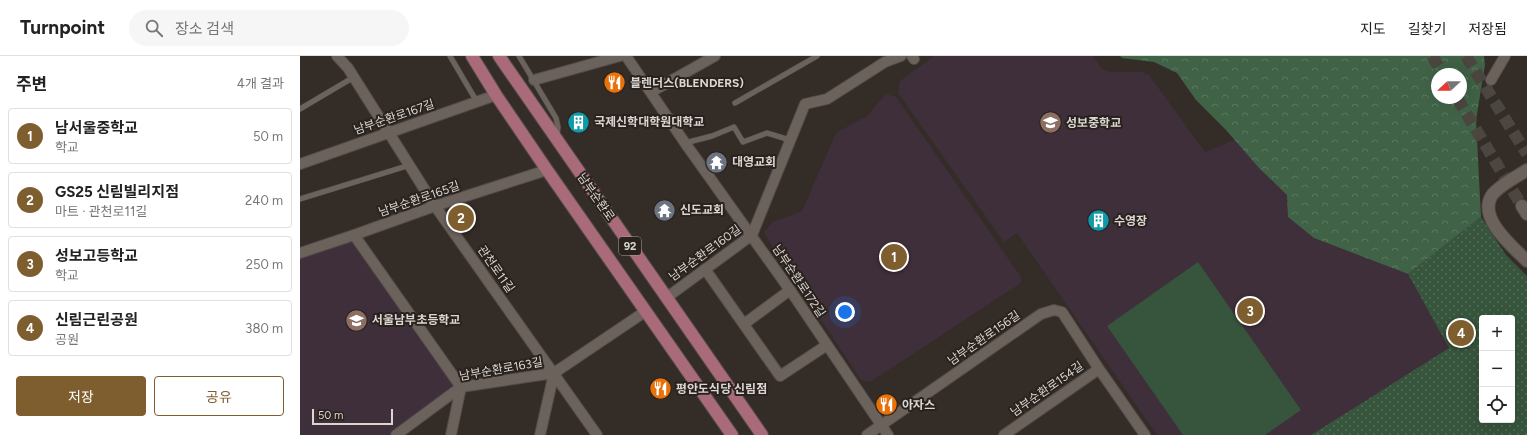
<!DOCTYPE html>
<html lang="ko">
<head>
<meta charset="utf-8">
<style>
	body { margin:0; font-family:Figtree,"Noto Sans KR",sans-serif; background:#f6f6f6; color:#222 }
	.controls { position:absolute; right:12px; bottom:12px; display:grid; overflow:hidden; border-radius:4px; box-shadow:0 4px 16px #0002 }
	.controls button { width:36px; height:36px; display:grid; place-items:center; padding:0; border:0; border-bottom:1px solid #e0e0e0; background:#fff; color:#222; font:20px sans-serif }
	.compass { position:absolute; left:1131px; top:12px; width:36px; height:36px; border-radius:50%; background:#fff; box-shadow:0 4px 16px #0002; rotate:248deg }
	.scale { position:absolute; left:12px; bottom:10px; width:81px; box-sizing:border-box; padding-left:4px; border:2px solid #dbd6d3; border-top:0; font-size:11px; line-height:14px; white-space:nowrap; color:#dbd6d3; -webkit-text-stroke:3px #29221d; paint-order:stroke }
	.you { position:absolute; left:545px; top:256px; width:14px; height:14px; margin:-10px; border:3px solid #fff; border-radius:50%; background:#1a73e8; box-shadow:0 0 0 6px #1a73e833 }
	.badge { display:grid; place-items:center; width:26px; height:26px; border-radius:50%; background:#7e5e2e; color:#fff; font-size:13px; font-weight:700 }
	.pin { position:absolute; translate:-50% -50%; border:2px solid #fff; box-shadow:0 1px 4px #0006 }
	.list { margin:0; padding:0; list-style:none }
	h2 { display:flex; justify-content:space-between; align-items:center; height:52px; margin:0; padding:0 16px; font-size:17px }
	h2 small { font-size:13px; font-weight:400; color:#767676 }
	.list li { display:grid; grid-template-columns:26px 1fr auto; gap:12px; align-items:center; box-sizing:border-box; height:56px; margin:0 8px 8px; padding:0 8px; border:1px solid #e0e0e0; border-radius:4px }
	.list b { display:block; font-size:15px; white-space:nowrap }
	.list p { margin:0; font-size:13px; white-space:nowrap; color:#767676 }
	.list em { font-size:13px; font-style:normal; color:#767676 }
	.actions { display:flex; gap:8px; padding:12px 16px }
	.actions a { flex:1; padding:9px 0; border:1px solid #7e5e2e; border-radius:4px; text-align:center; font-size:14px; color:#7e5e2e }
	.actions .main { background:#7e5e2e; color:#fff }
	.icon { flex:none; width:22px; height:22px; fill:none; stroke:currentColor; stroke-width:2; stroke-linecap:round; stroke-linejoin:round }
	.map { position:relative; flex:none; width:1227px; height:379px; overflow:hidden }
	header { display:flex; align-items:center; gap:24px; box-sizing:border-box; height:56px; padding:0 20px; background:#fff; border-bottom:1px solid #e0e0e0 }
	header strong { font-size:19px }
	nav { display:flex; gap:22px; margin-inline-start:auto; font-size:14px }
	.search { width:280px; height:36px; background:#f6f6f6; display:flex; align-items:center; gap:10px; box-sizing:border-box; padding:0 14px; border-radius:22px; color:#767676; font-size:15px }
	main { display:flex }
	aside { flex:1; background:#fff }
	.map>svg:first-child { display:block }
	.education { fill:#3f2f3b }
	.green { fill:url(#green-dots); fill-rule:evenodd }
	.forest { fill:url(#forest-crowns); fill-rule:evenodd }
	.pitch { fill:#37543c }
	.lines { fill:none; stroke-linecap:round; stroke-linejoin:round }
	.secondary-tunnel { stroke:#4c4641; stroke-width:12; stroke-dasharray:12 6; stroke-linecap:butt }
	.lane-casing { stroke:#514a47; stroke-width:6 }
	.street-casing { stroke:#514a47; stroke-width:12 }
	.secondary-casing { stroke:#514a47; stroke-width:14 }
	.primary-casing { stroke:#514a47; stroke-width:14 }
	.lane { stroke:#6b625c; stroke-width:5 }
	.street { stroke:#6b625c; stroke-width:10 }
	.secondary { stroke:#6b625c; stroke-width:12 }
	.primary { stroke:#a96a7a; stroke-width:12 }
	.labels { text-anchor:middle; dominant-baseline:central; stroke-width:4; stroke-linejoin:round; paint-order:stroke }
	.shield { fill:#29221d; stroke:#a6a09c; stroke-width:1 }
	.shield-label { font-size:11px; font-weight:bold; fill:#dbd6d3 }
	.poi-label { font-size:12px; font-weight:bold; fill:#dbd6d3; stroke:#29221d; text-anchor:start }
	.street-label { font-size:12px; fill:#dbd6d3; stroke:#29221d }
</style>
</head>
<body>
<header>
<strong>Turnpoint</strong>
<div class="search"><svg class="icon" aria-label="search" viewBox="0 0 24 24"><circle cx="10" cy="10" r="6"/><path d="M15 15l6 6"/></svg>장소 검색</div>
<nav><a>지도</a><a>길찾기</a><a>저장됨</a></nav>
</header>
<main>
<aside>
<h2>주변<small>4개 결과</small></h2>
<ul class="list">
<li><span class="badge">1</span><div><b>남서울중학교</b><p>학교</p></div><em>50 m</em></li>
<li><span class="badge">2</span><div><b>GS25 신림빌리지점</b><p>마트 · 관천로11길</p></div><em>240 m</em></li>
<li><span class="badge">3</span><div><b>성보고등학교</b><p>학교</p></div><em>250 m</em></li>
<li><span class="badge">4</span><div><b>신림근린공원</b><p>공원</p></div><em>380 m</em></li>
</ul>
<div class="actions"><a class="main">저장</a><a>공유</a></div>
</aside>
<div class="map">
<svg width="1227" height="379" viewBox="0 0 1227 379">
	<defs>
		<pattern id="green-dots" width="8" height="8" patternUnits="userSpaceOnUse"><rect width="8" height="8" fill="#37543c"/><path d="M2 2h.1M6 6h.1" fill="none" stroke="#536c57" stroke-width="1.8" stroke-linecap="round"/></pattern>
		<pattern id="forest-crowns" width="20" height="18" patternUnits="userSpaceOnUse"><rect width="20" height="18" fill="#406246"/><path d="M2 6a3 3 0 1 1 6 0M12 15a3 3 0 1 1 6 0" fill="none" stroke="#5b7860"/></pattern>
	</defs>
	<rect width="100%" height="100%" fill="#332c27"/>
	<path class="education" d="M634,0H793L802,13L810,16H842L849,19L905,96L934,84L988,139V161L1014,182L1108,218L1149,292L1011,379H857L717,177L704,186L598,37L600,25Z
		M586,38L596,41L721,221V227L570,326L561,324L467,182L464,176L473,166L502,155L536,77L567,60Z
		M54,179L161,331L96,379H0V197Z"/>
	<path class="green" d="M1181,161L1206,199L1227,220V379H1011L1149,292L1108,218ZM1182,262H1212V364H1182Z"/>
	<path class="forest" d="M820,0H1184L1185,9L1176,64L1181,161L1108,218L1014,182L988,161L987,139L959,112L926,74L896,44L877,17L854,6L822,2ZM1137,18H1161V42H1137Z"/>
	<path class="pitch" d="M898,206L1001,354L965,379H883L807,270Z"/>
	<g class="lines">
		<path class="secondary-tunnel" d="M1132,0L1143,18
			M1166,0L1227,98
			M1157,42L1222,150"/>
		<defs>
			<path id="lane" d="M150,0L177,46
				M219,0L256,62L258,71L257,80
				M435,47L517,0
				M0,53L54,21
				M385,87L412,80L434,71L443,86L467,77L490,84
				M0,143L110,109"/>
			<path id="street" d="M37,0L48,12L135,150L297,379
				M326,0L385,87L490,234L588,379
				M612,0L614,3
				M234,24L320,0
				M1191,24L1205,0
				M351,36L415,0
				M0,108L196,39
				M54,179L161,331L151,379
				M0,197L54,179L135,150L247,114
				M405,213L480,320L527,289
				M366,242L452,179L505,48L527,43L585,6L601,0
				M444,268L490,234
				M96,379L161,331L254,317
				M240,379L254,317L346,255
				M567,379L741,258L754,254L762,256L799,313
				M704,379L799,313L845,379"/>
			<path id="secondary" d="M1227,114C1216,121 1200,129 1192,139C1177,162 1213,191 1227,205
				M1222,150L1227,158"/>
			<path id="primary" d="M172,0L196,39L247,114L432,379
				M199,0L462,379"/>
		</defs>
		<use href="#lane" class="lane-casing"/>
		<use href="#street" class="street-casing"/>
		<use href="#secondary" class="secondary-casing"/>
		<use href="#primary" class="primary-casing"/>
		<use href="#lane" class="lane"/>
		<use href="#street" class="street"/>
		<use href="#secondary" class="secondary"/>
		<use href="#primary" class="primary"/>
	</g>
	<defs>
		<symbol id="restaurant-disc" viewBox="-11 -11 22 22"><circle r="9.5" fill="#e8710a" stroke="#29221d"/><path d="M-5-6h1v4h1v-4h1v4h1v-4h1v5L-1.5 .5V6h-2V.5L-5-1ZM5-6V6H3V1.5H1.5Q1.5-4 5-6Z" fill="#fff"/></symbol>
		<symbol id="building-disc" viewBox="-11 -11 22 22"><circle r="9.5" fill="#0f9aa8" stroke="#29221d"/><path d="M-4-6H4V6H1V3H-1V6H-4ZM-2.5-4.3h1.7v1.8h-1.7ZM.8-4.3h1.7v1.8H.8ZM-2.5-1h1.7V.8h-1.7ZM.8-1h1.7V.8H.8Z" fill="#fff"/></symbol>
		<symbol id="school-disc" viewBox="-11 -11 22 22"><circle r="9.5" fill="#8d6e63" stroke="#29221d"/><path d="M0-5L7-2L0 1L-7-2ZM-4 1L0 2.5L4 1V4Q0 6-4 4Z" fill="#fff"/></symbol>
		<symbol id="temple-disc" viewBox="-11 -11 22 22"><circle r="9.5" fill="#6b7280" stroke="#29221d"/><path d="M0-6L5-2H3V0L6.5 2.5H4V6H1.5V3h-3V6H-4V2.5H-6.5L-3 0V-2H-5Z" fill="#fff"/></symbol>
	</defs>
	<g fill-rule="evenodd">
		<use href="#restaurant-disc" x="302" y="14" width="25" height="25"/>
		<use href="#building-disc" x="266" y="54" width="25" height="25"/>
		<use href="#school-disc" x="738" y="54" width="25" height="25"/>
		<use href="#temple-disc" x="404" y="94" width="25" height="25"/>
		<use href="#temple-disc" x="352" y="142" width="25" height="25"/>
		<use href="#building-disc" x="786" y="152" width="25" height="25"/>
		<use href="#school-disc" x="44" y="252" width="25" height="25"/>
		<use href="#restaurant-disc" x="348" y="320" width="25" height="25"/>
		<use href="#restaurant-disc" x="574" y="336" width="25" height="25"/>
	</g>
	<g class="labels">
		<rect class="shield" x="319" y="181" width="22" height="18" rx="3"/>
		<g class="shield-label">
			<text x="330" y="190">92</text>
		</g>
		<g class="poi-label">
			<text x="330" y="27">블렌더스(BLENDERS)</text>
			<text x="294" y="66">국제신학대학원대학교</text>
			<text x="766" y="67">성보중학교</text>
			<text x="432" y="106">대영교회</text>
			<text x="380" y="154">신도교회</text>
			<text x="814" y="165">수영장</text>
			<text x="72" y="264">서울남부초등학교</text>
			<text x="376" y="333">평안도식당 신림점</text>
			<text x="602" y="349">아자스</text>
		</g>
		<g class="street-label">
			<text transform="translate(94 61) rotate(-19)">남부순환로167길</text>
			<text transform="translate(296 141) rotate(55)">남부순환로</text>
			<text transform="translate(119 143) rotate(-19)">남부순환로165길</text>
			<text transform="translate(405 197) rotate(-36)">남부순환로160길</text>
			<text transform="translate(196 213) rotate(55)">관천로11길</text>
			<text transform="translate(499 225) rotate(56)">남부순환로172길</text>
			<text transform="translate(684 282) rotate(-35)">남부순환로156길</text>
			<text transform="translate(201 313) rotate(-10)">남부순환로163길</text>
			<text transform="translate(747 333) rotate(-35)">남부순환로154길</text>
		</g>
	</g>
</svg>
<div class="controls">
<button>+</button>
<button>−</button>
<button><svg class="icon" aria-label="locate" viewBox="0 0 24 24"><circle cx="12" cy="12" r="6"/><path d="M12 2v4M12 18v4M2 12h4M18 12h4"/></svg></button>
</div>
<svg class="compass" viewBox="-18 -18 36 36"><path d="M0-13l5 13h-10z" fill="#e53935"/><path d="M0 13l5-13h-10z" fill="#767676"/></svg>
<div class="scale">50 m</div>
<div class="you"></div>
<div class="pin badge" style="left:594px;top:201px">1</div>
<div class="pin badge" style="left:161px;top:162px">2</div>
<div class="pin badge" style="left:950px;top:255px">3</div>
<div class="pin badge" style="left:1161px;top:277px">4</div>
</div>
</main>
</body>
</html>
